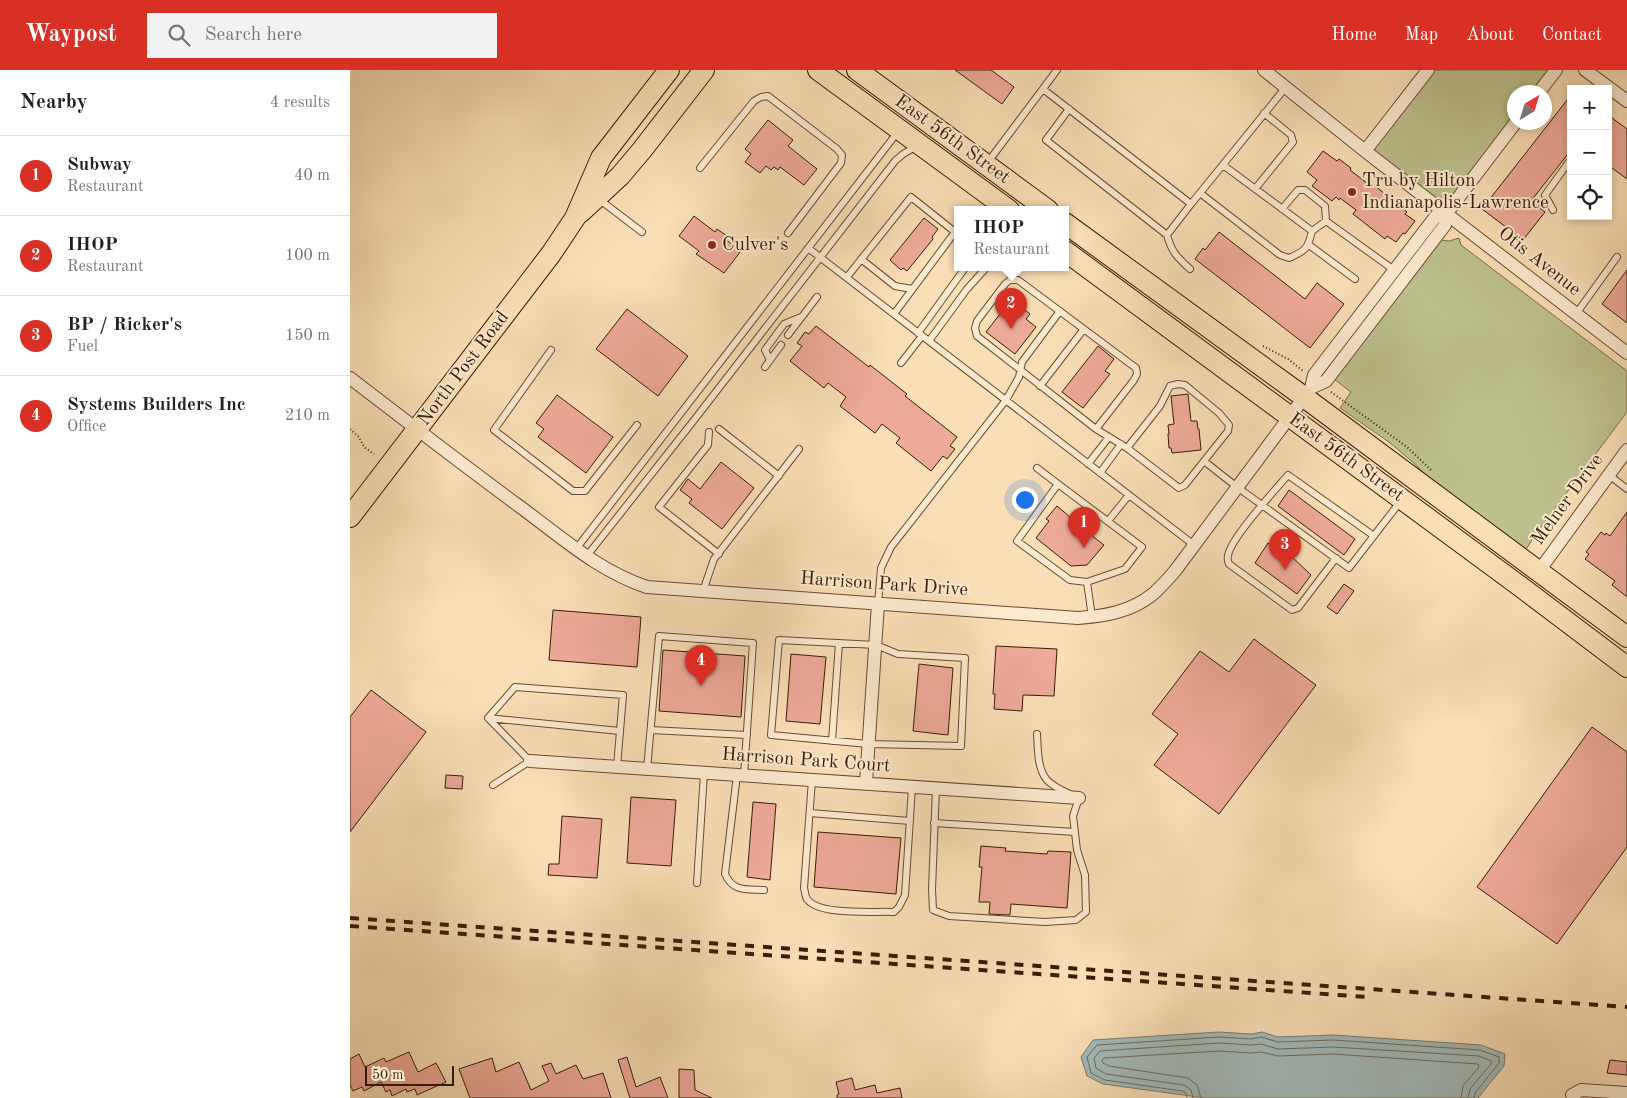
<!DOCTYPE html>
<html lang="en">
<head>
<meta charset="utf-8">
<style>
	body { margin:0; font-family:"Old Standard TT",serif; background:#f2f2f2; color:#202124 }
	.controls { position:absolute; right:15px; top:15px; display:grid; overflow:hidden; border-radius:0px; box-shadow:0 2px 8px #0003 }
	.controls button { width:45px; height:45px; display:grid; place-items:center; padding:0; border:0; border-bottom:1px solid #e0e0e0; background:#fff; color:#202124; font:25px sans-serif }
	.compass { position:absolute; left:1157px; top:15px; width:45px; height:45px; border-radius:50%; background:#fff; box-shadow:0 2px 8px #0003; rotate:38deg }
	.scale { position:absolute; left:15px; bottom:12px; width:89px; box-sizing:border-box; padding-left:5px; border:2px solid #371d07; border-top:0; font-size:14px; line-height:18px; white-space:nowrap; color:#371d07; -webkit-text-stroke:4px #fceacf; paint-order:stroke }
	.you { position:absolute; left:674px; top:429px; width:18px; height:18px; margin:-12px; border:4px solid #fff; border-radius:50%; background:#1a73e8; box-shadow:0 0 0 8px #1a73e833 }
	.badge { display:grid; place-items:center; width:32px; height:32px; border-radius:50%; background:#d93025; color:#fff; font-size:16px; font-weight:700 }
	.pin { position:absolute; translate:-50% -41px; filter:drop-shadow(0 1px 2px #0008) }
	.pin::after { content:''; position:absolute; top:26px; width:18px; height:15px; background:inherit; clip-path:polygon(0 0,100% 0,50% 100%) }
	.popup { position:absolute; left:604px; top:136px; width:115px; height:65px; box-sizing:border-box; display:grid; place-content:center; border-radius:0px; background:#fff; filter:drop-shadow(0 1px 4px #0005); font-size:16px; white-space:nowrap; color:#757577 }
	.popup b { font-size:19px; color:#202124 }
	.popup::after { content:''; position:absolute; left:50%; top:100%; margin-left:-10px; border:10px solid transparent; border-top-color:#fff }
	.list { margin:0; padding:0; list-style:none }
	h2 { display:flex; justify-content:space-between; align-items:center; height:65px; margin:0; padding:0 20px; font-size:21px }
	h2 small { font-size:16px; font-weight:400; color:#757577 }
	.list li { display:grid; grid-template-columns:32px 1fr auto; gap:15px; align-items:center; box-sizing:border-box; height:80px; padding:0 20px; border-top:1px solid #e0e0e0 }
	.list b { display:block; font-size:19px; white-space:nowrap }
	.list p { margin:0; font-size:16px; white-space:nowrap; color:#757577 }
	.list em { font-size:16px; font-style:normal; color:#757577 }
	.icon { flex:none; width:28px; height:28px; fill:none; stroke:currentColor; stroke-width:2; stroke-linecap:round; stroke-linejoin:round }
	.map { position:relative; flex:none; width:1277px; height:1028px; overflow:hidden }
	header { display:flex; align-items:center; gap:30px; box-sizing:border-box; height:70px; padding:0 25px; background:#d93025; color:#fff }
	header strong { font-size:24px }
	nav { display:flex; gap:28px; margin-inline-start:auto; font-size:18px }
	.search { width:350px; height:45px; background:#f2f2f2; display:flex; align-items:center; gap:12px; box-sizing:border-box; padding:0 18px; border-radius:0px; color:#757577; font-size:19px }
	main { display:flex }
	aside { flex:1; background:#fff }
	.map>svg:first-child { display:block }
	.green { fill:#bdc18e; stroke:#7a6f4a }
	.water { fill:#a2b9b8; stroke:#777b71 }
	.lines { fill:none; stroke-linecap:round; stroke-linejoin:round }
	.shore { stroke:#6c6b60; stroke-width:1 }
	.building { fill:#eeaa98; stroke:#371d07 }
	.service-casing { stroke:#684d32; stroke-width:8 }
	.minor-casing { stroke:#684d32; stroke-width:14 }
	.primary-casing { stroke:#371d07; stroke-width:22 }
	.path { stroke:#371d07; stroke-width:2; stroke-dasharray:1 2.5; stroke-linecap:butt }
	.service { stroke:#fceacf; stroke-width:6 }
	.minor { stroke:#fceacf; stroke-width:12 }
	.primary { stroke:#fadeb5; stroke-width:20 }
	.rail { stroke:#371d07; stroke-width:4; stroke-dasharray:9 9; stroke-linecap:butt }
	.poi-dot { fill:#8f2418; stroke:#fceacf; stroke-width:2 }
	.labels { text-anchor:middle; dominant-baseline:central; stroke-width:4; stroke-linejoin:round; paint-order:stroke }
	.street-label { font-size:19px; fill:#371d07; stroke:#fceacf }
	.poi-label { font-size:19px; fill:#371d07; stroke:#fceacf; text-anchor:start }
</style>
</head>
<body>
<header>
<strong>Waypost</strong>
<div class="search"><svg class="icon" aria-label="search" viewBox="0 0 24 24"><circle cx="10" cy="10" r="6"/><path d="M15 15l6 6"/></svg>Search here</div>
<nav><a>Home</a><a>Map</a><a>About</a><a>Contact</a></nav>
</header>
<main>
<aside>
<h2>Nearby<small>4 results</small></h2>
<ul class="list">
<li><span class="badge">1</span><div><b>Subway</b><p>Restaurant</p></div><em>40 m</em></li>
<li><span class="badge">2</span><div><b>IHOP</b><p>Restaurant</p></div><em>100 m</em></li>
<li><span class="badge">3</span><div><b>BP / Ricker's</b><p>Fuel</p></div><em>150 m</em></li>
<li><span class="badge">4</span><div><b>Systems Builders Inc</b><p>Office</p></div><em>210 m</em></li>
</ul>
</aside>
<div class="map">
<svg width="1277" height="1028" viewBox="0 0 1277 1028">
	<rect width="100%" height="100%" fill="#fadeb5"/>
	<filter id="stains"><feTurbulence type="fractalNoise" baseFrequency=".004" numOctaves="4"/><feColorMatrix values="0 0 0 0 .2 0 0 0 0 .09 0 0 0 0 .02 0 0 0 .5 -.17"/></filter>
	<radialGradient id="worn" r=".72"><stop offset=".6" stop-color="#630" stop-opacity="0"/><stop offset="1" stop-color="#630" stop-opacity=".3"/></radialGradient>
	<path class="green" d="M1078,0H1206L1189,22H1164V52L1096,144L1015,81Z
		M1109,168L1111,175L1277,301V342L1185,465L1175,481L1090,421L1065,394L1039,372L990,338L1001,322L984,309L1091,170L1099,171Z"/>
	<path class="water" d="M869,962L901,964L912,962L928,967L983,965L1131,975L1155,984L1154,996L1128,1028H855L753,1014L737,1006L731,987L743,970Z"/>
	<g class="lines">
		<path class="shore" d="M837,1028L836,1023L832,1021L755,1010L741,1003L737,987L747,975L869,967L901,969L911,967L928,972L983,970L1130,980L1149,987V993L1125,1023L1124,1028
			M843,1028L841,1020L834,1015L756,1004L746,998L744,988L750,981L869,973L901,975L911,974L928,979L983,977L1129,986L1141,991V994L1120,1019L1118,1028
			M851,1028L847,1015L838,1008L759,996L753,993L752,990L754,988L869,981L901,983L911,982L928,986L983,984L1128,994L1129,997L1113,1016L1111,1028"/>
	</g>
	<path class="building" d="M605,0H641L664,17L652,34Z
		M1221,25V80L1181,131L1195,142L1173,170L1132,139Z
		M1258,45L1277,59V109L1258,95Z
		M418,50L443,70L438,76L467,99L454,115L430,97L428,100L424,97L421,100L416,96L410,103L395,92L401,84L395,79Z
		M973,81L987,91L989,89L1001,98L1000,100L1022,117L1024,115L1057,142L1055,144L1065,151L1055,164L1053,163L1046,172L1037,166L1035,169L1003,144L1006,140L990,128L989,130L986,127L982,131L962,116L967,110L957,102Z
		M344,146L365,162L367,159L377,166L375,169L391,181L374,203L346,184L349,181L329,166Z
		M574,148L588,159L582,167L583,169L557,201L553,198L551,200L540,190Z
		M869,162L955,229L967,213L994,234L960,278L845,189L853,178L855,180Z
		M1277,200V253L1252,234Z
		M657,235L668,243L672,238L680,244L676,249L686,257L665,284L636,262Z
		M277,239L338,286L308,326L246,279Z
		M466,256L519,297L520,295L557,324L555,326L607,367L600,376L605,379L597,389L593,386L581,401L546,373L550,368L532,354L525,363L490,336L496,327L478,313L474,318L440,291L452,276L447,273L455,262L459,264Z
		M748,276L764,289L755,301L760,304L733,338L712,322Z
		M838,324L841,351H847L848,359H849L851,380L822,383L821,378H819L818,364H819L818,355L824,354L821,326Z
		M207,325L263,367L236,403L188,367L194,359L186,353Z
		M371,392L404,418L372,459L339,433L342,429L330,420L338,409L350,419Z
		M939,420L1005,469L994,485L928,436Z
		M707,436L720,447L719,448L754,475L737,495L721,496L686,468L699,451L696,449Z
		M1277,442V527L1262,515L1265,511L1235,489L1239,484L1236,482L1251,462L1255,465L1256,463L1260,466Z
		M918,473L941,486L961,505L947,524L905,493Z
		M994,514L1004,521L987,544L977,537Z
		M203,540L291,547L287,597L199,590Z
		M904,569L966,615L869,744L804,695L828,664L802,644L850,581L879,602Z
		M646,576L707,579L704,626L673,625L672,641L644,639L645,624H643Z
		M313,580L395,586L391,647L309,641Z
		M441,584L476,587L470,654L436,651Z
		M569,594L603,598L598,665L563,661Z
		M21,620L76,662L0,762V647Z
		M1242,657L1277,682V777L1207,874L1127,817Z
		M96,705L113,706L112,719L95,718Z
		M281,727L326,730L321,796L277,793Z
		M403,732L426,734L420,810L397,807Z
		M212,746L252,749L247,808L198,805L199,794H209Z
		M468,762L551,768L546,824L464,817Z
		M631,776L656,778L655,781L697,784L698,781L721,782L717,838L661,834L660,845L639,844L640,832H629L632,797H629Z
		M59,982L68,1002L86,993L96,1012L67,1025L65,1019L57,1022L56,1019L42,1026L40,1020L36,1022L31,1012L14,1021L12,1017L3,1021L0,1015V989L9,984L15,997L34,988L36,992Z
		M277,987L286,1017L310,1007L318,1028H280L268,990Z
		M142,988L146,1002L169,992L181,1020L199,1011L192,996L201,993L206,1004L226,995L233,1009L253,1003L261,1028H120L109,999Z
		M1260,990L1277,992V1005L1257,1003Z
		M329,999L344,1000L345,1020L362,1028H329Z
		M502,1008L505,1020L525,1015L527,1023L550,1018L552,1028H487V1025L489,1024L486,1012Z"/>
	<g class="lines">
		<defs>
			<path id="service" d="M693,19L841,134L936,17
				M719,39L696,70L817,165L841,134
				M638,92L707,0
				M350,98L404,31L411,27L418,26L487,79L492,85L491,93L438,163
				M905,119L943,72L941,65L914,43
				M850,123L930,185L939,188C955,181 958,179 962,161L873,95
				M250,130L292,162
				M932,139L948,120H955L975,136L976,151
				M1203,140L1195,125L1221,89
				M962,161L976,151L1044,200
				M817,165C822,183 827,187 840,199
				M959,175L1005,209
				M458,178L844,475
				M511,189L545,216L562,219
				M497,207L561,127L605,162
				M544,244L605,162L607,163
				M1226,244L1267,187
				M568,263L615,198
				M438,265L467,227
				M579,271L617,219L636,198
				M201,280L144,360L223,421H235L287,355
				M420,290L415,280L434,254L451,247
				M551,293L572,266
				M415,297L431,275
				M690,316L734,259
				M369,359L429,406
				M746,359L784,310L787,304L786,298L668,210H660L655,214L627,251L625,258L627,266L746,359L777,378
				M359,362L358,375L309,437L369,484
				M854,391L835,415L829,418L777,378L810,336L820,316L828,314L835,315L869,343L879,355L878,361L854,391L887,417L999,498L1050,432
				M738,394L759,367
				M687,398L708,414
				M750,403L771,374
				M1259,405L1277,419
				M758,451L779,425
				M226,479L547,63
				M236,487L341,354L545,91L553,84L567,76
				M986,488L948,538L942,540L879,494C878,491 877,489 878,486C879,470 925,420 938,405L1024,466
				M737,512L720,510L667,471L708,414L792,477L775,499L737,512L742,547
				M353,521L364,489L449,379
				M528,534L531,498L541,477L656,330L669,307L672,292L710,241
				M429,570L526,575L548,584L615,588L611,676L518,674L421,665Z
				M138,648L270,661
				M301,660L397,665
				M482,671L489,573
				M297,699L309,566L403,573L394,705
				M387,705L375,804C383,822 396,819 414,820
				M462,710L454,818C455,821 455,826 457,829C469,846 524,841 544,842L549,837L555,825L562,717
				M143,715L180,691L138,648L165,617L273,625L267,697
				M586,718L582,819L583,840L599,846L695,852L726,850L736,842L735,805L727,780L723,746L729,728C719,723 705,719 697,710C687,699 688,678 687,664
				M460,743L560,751
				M584,753L725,762
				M347,813L354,703"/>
			<path id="minor" d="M914,0L1015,81L1277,283
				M1235,0L1277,31
				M1189,22L1206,0
				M1015,81L1078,0
				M0,308C56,351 112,394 169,436C210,466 248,501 297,517L728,548C755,546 781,542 803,524C811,517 818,509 825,501L961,318L964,305L1086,146L1096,144
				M961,318L976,311L1095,155L1096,144L1166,52
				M1189,501L1277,380
				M180,691L729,728
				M516,713L528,534
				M1222,1025L1231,1020L1277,1023"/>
			<path id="primary" d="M468,0L659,140
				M507,0L698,140
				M230,143L270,106L292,80L354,0
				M715,153L954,327L1277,567
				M715,181L1167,514L1277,597
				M0,447L201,184L225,148L251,88L319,0"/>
		</defs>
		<use href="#service" class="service-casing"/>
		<use href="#minor" class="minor-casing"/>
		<use href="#primary" class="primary-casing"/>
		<path class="path" d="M913,276L938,289L953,301
			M981,322L1057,377L1081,400
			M0,359L9,367L14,377L24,384"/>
		<use href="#service" class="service"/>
		<use href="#minor" class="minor"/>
		<use href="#primary" class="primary"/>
		<path class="rail" d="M0,848L1277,937
			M0,856L1018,927"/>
	</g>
	<g class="poi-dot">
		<circle cx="1002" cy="122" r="5"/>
		<circle cx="362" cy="175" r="5"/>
	</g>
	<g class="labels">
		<g class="street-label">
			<text transform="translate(602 70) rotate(36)">East 56th Street</text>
			<text transform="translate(1189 192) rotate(38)">Otis Avenue</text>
			<text transform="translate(114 299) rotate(-53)">North Post Road</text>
			<text transform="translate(996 388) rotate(36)">East 56th Street</text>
			<text transform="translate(1218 430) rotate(-54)">Melner Drive</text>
			<text transform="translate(534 515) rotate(4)">Harrison Park Drive</text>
			<text transform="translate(456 691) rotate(4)">Harrison Park Court</text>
		</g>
		<g class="poi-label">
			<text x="1012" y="111">Tru by Hilton<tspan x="1012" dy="22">Indianapolis-Lawrence</tspan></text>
			<text x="372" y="175">Culver's</text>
		</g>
	</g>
	<rect width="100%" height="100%" filter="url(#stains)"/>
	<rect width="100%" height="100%" fill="url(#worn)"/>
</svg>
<div class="controls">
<button>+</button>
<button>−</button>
<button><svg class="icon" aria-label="locate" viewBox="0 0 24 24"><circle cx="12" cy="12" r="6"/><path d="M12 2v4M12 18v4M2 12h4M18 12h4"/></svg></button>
</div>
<svg class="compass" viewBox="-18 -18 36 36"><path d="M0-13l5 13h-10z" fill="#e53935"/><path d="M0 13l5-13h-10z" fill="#757577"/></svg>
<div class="scale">50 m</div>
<div class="you"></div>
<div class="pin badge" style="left:734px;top:478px">1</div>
<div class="pin badge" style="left:661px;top:259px">2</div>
<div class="popup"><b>IHOP</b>Restaurant</div>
<div class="pin badge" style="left:935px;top:500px">3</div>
<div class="pin badge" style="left:351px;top:616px">4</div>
</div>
</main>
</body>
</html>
